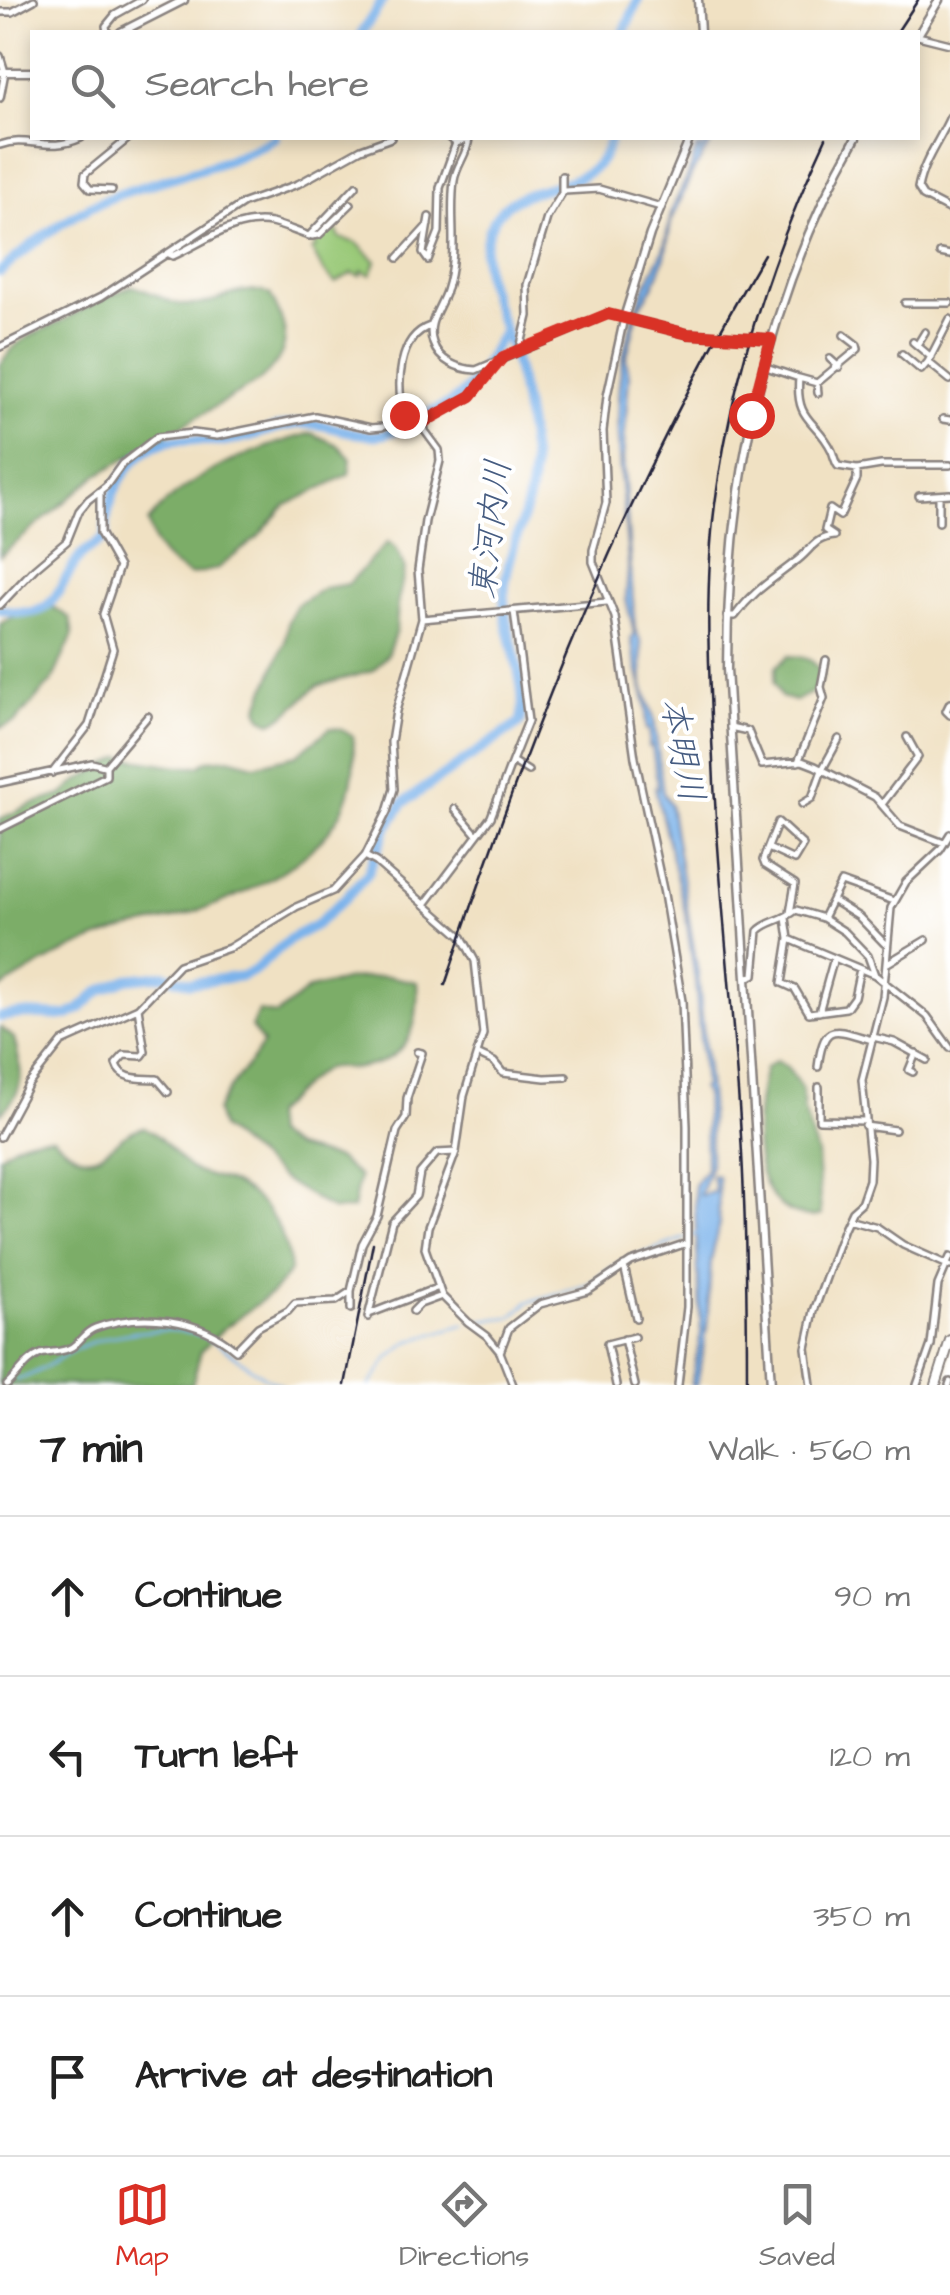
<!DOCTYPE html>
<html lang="en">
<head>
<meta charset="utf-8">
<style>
	body { margin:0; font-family:"Architects Daughter","Klee One",sans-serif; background:#f2f2f2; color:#222 }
	.stop { position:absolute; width:30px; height:30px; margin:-22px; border:8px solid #d93025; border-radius:50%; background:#fff }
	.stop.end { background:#d93025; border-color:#fff; box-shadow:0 2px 10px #0008 }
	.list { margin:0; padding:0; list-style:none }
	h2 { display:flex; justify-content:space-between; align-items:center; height:130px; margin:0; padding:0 40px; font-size:42px }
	h2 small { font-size:32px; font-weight:400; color:#767676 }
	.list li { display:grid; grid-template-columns:65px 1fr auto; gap:30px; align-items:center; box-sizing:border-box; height:160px; padding:0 40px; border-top:2px solid #e0e0e0 }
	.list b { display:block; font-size:38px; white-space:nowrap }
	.list em { font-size:32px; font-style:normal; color:#767676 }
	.icon { flex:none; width:55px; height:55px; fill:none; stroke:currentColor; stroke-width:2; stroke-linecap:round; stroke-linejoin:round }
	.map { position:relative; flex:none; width:950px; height:1385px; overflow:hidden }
	.search { position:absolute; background:#fff; box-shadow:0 5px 15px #0003; left:30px; right:30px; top:30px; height:110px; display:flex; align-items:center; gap:25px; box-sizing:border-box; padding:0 35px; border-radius:0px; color:#767676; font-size:38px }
	.sheet { height:770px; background:#fff }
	nav { display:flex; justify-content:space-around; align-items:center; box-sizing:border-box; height:140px; border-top:2px solid #e0e0e0; background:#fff; font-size:28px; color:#767676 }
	nav a { display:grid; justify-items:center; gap:5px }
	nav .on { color:#d93025 }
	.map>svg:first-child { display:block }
	.green { fill:#9ac978; stroke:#5e765a; stroke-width:2.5 }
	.forest { fill:#7bad68; stroke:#4e6852; stroke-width:2.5 }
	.water { fill:#7bb3eb; stroke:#4e6a93; stroke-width:2.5 }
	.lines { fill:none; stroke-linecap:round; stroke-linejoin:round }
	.stream { stroke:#7bb3eb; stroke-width:2.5 }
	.river { stroke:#7bb3eb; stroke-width:10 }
	.minor-casing { stroke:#89827f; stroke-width:10 }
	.tertiary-casing { stroke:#89827f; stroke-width:11 }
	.trunk-casing { stroke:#89827f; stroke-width:12 }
	.minor { stroke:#fff; stroke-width:5 }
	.tertiary { stroke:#fff; stroke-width:6 }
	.trunk { stroke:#fff; stroke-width:8 }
	.rail { stroke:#22223b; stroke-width:2.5 }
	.route { stroke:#d93025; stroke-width:12 }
	.labels { text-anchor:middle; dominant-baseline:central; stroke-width:8; stroke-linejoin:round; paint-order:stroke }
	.water-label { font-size:35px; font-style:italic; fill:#465c81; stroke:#fff }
</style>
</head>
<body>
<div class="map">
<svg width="950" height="1385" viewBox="0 0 950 1385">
	<rect width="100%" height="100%" fill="#fff"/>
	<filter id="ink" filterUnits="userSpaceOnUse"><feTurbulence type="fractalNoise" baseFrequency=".01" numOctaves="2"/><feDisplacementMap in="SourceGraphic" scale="20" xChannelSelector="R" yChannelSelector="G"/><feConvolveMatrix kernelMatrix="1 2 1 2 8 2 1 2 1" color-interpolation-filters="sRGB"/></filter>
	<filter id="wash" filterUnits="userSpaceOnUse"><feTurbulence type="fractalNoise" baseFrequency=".0048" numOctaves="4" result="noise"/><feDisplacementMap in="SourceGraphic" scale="40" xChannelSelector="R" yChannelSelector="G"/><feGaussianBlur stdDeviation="2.25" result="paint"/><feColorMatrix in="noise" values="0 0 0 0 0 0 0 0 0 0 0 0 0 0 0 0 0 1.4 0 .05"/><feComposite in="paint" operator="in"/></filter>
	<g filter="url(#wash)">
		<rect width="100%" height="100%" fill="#f0e1c3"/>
		<path class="green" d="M335,228L340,238L357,243L376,261L371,275L362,271L360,276L352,273L335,283L322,269L312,250L316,247L312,240Z"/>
		<path class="forest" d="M133,286C149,290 171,305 185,305C219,307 236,282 270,294C290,332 293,351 259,381L96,476L0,556V366C14,338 36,334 62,321C86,308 107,295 133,286Z
			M311,433L338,445L351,459L349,474L285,506L257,538L217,569L190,575C164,561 155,552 148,522C186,474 254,449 311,433Z
			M388,542L396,548L405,569L398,601L396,631L387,655L373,671L317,686L284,716L271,722L262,717L258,708L285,642L288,621L297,605L324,588L348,584Z
			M51,606L70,618L73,635L52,681L15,722L0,728V624L14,616Z
			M788,656C806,656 816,660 823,677L813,692L795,701L781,697L774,683L776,667Z
			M330,728L340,729L353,736C355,758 354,783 345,804C321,862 240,898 185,915C160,923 134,926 110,934C70,947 35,967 0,989V819L32,804L62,795L78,781L121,757L178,766H199L208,760L229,758L255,765L297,755Z
			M387,976L417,982C420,1028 409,1061 358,1068C348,1069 336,1066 326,1069C311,1074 285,1104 272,1115L274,1135L294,1148L338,1159L359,1177L353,1209L333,1210L284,1180L221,1128L216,1111C230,1082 247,1071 263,1043L251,1027L259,1011L276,1015L309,989L349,979Z
			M0,1027L14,1038C22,1073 28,1088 0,1114Z
			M776,1061L787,1067L802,1089L804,1111L817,1154L821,1215C810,1219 802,1216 791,1212C745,1191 754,1108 765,1068Z
			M144,1127C164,1137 173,1155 190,1168C200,1176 215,1176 227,1181C265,1196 287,1231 290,1271L273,1292L223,1329L201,1351L192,1385H0V1156C16,1141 31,1136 53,1137C102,1184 104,1136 144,1127Z"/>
		<path class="water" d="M710,138H714L692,173L671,222L665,257L653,287L639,308L626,359L629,375L623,459L635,629L641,643L643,686L654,718L663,793L670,804L698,974L710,1102V1167L700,1195L715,1192L712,1175L718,1176L719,1223L711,1261L707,1327L697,1385H691L701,1333L694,1185L706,1169L705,1094L701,1088L704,1086L695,980L686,917L655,788L658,789L652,746L649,747L650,729L647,730C645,722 647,715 646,706C641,683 635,661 631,638L634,636C633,623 627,607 626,598C626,589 629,573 628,561C624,495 610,424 623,357C630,323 643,288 660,257C668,241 667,222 674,205C682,187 693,168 696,148L700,152L699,146L703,149Z"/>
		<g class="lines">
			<path class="stream" d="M473,1321L512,1317L528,1302L587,1285L621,1262L699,1233
				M16,1380C37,1375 53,1361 72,1351C103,1334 169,1323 202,1336C232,1348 252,1375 282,1385
				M370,1385L389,1358L408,1342L465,1324"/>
			<path class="river" d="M362,32L383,0
				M624,32L638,0
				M0,272C33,242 73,211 115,196C167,176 227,167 275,138
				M0,609C58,624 53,591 80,557C86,549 98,544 106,537C103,499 131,444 175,440C193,438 211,444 228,441C256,437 282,422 311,424C333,425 357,437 379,435C392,434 403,425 414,419C425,413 438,410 449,404C474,389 489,355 504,331
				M0,1017L21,1014L66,1016L80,1009L100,991L127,979L165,975L190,983L242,976L254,971L291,938L316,925L346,897L368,873L386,829L403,803L520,723C530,693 509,643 505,612C498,558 537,510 532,456C528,424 522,389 514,358C505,324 481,285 485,249C494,163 596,210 610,138"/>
		</g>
	</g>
	<g filter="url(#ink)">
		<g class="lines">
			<defs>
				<path id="minor" d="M0,12H12L34,0
					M107,32L106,26L115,15L142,0
					M918,36L950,44
					M0,56L5,72L0,98
					M950,117C939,142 923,161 918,188L923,196L950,210
					M449,138L456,143L469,139
					M469,138C468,154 456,165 454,181C449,221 459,250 446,291C440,309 426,323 433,343C439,361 458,369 476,370L608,314L624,318L607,396L603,431L606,503L593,550V562L615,617L635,758L664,894L682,1001L687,1126V1307L678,1385
					M0,145C28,135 48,153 81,138
					M112,190L90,189L84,182L85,174L129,138
					M564,191L599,189L661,207
					M429,217L423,253L428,260L439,232L440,188L456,143
					M312,236L319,235L351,204
					M940,253L950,255
					M169,254L173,256C204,242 235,217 271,223C284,226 297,232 309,236L356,186
					M398,258L428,225
					M905,303H950
					M950,319L928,362L950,380
					M913,342L931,357
					M917,345L925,332
					M0,347L101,297L244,203L298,184L361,149L391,138
					M520,349L528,316L527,285L547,218L562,193V176
					M902,354L921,370L928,362
					M830,359L839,367
					M763,366L799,378C795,423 817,419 832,451C834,456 835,462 838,466L857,469L881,465H950
					M799,378L817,383L858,349L857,345L844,335
					M817,383L818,393
					M404,414C396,385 398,337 430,326
					M943,419L950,420
					M919,496L950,494
					M939,496V522
					M0,605L35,568L67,541L79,511L88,500L106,486L122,464L157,437L193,433L217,436L315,416L371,428L382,427L411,414L424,422L471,396L494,365
					M727,616H735C754,590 771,581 795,562C811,551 813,538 834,536L825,530L830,509L840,516L857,479V469
					M422,619L607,602
					M950,703L946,711L950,715
					M730,727L748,731L762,765L802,761L815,766L875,797L900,826L944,843
					M512,761L528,721L514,611
					M798,762L824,698L821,687L826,660
					M52,773L89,725L113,649L103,614L119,567L100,533V492
					M0,783L92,763L104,766
					M883,803L918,757L907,737
					M802,804L812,798L822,770L839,739
					M455,809L477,835
					M0,829L106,776V766L148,716
					M768,848L794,860L803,845L778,822L763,860L765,865L795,884L790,913
					M365,856L376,862L462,937L475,961L483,1034L464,1096L456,1152L428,1227L425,1248L442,1296L468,1322L487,1336L500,1352L513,1385
					M832,900L859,917L884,943
					M426,903L491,817L512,761L528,771
					M786,918L789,939L875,975
					M823,918L841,882L894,901
					M789,939L782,983L795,989L809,1013L846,1008L854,997L860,969
					M886,964L926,940
					M746,978L754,975L758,931C767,921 783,921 796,910L823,918L845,932L868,956L875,975L927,1016L950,1048
					M138,1008L145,1052L142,1056L124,1055L116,1064C121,1081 142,1078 157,1079L168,1092
					M819,1012L834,958
					M873,1037L894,1042L927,1060
					M479,1055L494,1062L503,1073L545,1078L566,1077
					M818,1067C824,1021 833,1029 872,1040
					M913,1072L909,1070L916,1053
					M819,1087V1120L865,1121
					M865,1126L895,1130
					M0,1137L28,1085L62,1042L138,1008L179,965L229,948L296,907L333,891L365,856L387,812L394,789L391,742L396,711L422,619L418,570L425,521L440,461L439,450L425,431L424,422
					M848,1219L877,1227L903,1245L950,1266
					M624,1266L636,1318
					M351,1291V1309
					M413,1311L420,1304L442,1296
					M369,1314L439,1287
					M368,1317L392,1222L416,1196L420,1173L437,1153L456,1152
					M624,1339L635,1385
					M500,1352L509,1328L540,1304L588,1291L631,1262L687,1243
					M7,1385C18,1375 27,1359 41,1354C51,1351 63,1353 72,1347C81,1341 84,1332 95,1328C141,1311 199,1318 236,1350L258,1327L288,1311L295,1303L336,1301L351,1291L362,1244L377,1216L397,1131L406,1117L407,1098L422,1053L417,1052
					M616,1385L607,1344L634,1337
					M811,1385L806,1348L814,1311L844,1228L852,1211L861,1203L869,1180L870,1159L862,1080L883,997L891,908L906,882L940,850L950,834
					M917,1385L931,1345L938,1285L950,1257
					M949,1385L950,1382"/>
				<path id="tertiary" d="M698,0L700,32
					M121,32L184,0
					M918,35L939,0
					M0,72H32
					M690,138L650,234L624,318L688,334L771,339
					M771,1385L727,669C727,484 764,300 856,138"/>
				<path id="trunk" d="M936,1385L950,1340"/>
			</defs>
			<use href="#minor" class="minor-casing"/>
			<use href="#tertiary" class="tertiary-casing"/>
			<use href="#trunk" class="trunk-casing"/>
			<use href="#minor" class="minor"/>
			<use href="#tertiary" class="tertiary"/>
			<use href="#trunk" class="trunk"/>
			<path class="rail" d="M897,32L918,0
				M445,985C530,727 626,488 764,254
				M345,1385L373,1243
				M747,1385C747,1302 746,1219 741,1136C734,1018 720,901 714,783C710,690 703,596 715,504C732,374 771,255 826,138"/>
		</g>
	</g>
	<g class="lines" filter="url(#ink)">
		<path class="route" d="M404,415L411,414L424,422L471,396L503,357L608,314L688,334L771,339L751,415"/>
	</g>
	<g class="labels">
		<g class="water-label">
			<text transform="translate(491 529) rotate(-83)">東河内川</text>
			<text transform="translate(682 750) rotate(79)">本明川</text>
		</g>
	</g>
</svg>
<div class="stop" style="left:751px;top:415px"></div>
<div class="stop end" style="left:404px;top:415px"></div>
<div class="search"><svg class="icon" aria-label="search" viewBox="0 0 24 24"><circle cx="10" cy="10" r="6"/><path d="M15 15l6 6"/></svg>Search here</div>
</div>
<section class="sheet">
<h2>7 min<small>Walk · 560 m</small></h2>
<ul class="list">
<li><svg class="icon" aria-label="ahead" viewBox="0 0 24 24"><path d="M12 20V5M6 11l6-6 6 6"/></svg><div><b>Continue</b></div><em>90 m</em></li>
<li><svg class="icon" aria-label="left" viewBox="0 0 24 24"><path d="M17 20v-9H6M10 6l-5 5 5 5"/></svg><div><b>Turn left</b></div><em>120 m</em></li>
<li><svg class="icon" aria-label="ahead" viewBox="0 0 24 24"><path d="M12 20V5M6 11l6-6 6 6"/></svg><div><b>Continue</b></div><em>350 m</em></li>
<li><svg class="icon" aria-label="arrive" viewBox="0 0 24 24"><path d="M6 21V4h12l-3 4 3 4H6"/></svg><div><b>Arrive at destination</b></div></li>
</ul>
</section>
<nav>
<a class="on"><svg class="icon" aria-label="map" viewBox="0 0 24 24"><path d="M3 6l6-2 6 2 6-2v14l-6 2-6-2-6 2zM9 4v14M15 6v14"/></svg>Map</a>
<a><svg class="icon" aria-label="directions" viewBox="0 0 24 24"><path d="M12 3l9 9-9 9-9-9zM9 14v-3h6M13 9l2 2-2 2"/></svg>Directions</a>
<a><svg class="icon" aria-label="saved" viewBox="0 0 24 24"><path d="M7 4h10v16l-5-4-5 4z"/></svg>Saved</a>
</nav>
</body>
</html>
